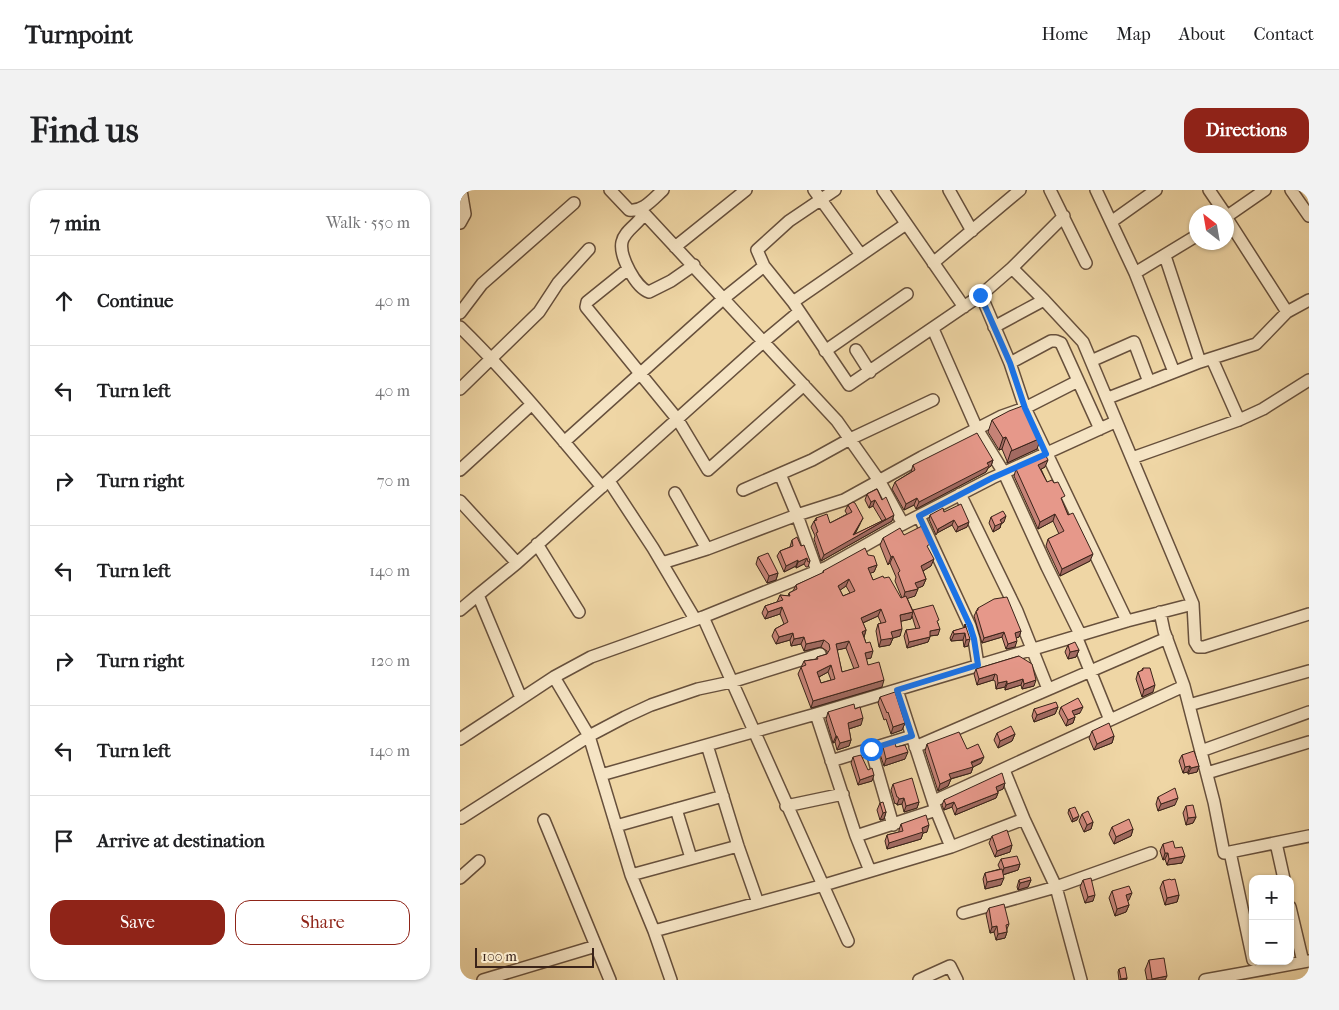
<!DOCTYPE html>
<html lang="en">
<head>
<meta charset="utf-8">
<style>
	body { margin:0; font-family:"IM FELL French Canon",serif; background:#f2f2f2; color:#202124 }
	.controls { position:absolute; right:15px; bottom:15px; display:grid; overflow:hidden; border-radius:10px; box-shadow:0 1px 4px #0004 }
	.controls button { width:45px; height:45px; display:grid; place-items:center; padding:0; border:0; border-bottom:1px solid #e0e0e0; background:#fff; color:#202124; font:25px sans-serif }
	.compass { position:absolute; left:729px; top:15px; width:45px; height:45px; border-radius:50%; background:#fff; box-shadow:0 1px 4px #0004; rotate:329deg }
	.scale { position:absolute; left:15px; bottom:12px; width:119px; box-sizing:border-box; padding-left:5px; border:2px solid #3a2319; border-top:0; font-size:14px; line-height:18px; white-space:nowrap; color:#3a2319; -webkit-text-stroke:4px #f5e4c4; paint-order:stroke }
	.stop { position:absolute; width:15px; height:15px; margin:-11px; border:4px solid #1a73e8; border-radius:50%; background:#fff }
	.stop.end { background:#1a73e8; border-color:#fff; box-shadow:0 1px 5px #0008 }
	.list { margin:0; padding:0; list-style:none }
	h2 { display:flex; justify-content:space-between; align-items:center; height:65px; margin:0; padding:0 20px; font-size:21px }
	h2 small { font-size:16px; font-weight:400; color:#757577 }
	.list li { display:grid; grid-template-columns:32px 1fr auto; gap:15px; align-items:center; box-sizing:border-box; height:90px; padding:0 20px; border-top:1px solid #e0e0e0 }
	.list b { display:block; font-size:19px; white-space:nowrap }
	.list em { font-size:16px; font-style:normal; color:#757577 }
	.actions { display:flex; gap:10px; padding:15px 20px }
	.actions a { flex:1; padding:11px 0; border:1px solid #8f2418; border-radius:15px; text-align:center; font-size:18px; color:#8f2418 }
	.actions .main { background:#8f2418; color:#fff }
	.icon { flex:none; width:28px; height:28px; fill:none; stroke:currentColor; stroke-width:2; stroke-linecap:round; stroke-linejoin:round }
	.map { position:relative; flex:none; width:849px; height:790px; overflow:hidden; border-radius:15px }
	header { display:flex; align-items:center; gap:30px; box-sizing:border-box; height:70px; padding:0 25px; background:#fff; border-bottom:1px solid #e0e0e0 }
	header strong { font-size:24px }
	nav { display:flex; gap:28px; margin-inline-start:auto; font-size:18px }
	.intro { display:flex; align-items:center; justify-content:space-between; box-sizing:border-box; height:120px; padding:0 30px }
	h1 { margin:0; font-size:35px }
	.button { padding:12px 22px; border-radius:15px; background:#8f2418; color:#fff; font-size:18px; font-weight:700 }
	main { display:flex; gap:30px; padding:0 30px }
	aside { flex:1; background:#fff; border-radius:15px; box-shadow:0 1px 4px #0004 }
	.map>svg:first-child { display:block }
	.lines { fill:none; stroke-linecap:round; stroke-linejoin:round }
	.minor-casing { stroke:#67503c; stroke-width:14 }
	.minor { stroke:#f5e4c4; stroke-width:11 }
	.wall { fill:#c68377; stroke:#3a2319; fill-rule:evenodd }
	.shaded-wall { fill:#a16a61; stroke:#3a2319 }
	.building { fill:#e6988a; stroke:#3a2319; fill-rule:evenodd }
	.route { stroke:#1a73e8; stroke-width:6 }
</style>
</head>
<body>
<header>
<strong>Turnpoint</strong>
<nav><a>Home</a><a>Map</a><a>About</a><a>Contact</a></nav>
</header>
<div class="intro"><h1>Find us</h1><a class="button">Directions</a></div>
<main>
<aside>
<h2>7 min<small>Walk · 550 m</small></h2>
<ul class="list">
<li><svg class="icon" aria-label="ahead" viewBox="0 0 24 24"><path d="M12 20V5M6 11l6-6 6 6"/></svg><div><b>Continue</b></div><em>40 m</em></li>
<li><svg class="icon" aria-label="left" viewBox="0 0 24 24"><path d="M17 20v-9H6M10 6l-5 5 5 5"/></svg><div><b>Turn left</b></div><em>40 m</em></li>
<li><svg class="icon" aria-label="right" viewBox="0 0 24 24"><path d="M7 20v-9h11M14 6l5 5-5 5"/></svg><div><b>Turn right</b></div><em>70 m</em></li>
<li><svg class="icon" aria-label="left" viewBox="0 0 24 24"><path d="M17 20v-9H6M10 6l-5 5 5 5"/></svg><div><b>Turn left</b></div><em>140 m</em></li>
<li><svg class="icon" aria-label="right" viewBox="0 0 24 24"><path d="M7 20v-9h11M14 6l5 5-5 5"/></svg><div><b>Turn right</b></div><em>120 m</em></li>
<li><svg class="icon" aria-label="left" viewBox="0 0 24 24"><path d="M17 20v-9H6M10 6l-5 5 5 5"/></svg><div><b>Turn left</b></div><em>140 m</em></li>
<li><svg class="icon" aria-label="arrive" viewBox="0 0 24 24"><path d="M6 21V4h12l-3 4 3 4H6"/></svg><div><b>Arrive at destination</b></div></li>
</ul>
<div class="actions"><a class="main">Save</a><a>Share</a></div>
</aside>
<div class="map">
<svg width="849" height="790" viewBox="0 0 849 790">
	<rect width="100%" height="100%" fill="#efd6a5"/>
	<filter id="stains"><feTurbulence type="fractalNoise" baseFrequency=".004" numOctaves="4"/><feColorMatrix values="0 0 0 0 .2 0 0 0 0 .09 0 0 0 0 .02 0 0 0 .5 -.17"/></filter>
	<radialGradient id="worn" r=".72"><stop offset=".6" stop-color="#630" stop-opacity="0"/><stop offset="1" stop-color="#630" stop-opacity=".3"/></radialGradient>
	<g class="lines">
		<defs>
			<path id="minor" d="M150,0L169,20C183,22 193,9 203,0
				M354,0L401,65
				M375,0L329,31L297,60L304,76L333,112L389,195L521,105L552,78L604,26
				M423,0L504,117
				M489,0L512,41
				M590,0L626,73
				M636,0L675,83L714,182
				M749,0L764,22
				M831,0L849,26
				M181,20L377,231L420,292L443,334
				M181,20V28C175,36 164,42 162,52C159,66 176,98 189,102L211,91L234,75
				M766,27L827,122
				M766,27L805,0
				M651,32L696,0
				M0,33L5,24L1,0
				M215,57L286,0
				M705,66L740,172
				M473,73L560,0
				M552,78L584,110L623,152L733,414L735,452L738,457H744L849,424
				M168,79L127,112L126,117L218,230L248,280L344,195
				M675,83L736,46
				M521,105L550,173L565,218L667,431
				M333,112L446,34
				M0,123L22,94L114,13
				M0,137C51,187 96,242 142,297
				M534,137L584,110
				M473,139L517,239L544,283L587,377L620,444
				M396,160L410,182
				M365,161L447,104
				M752,169L779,230
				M631,171L674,152L689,192
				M550,173L591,151H596L601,153L640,239
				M0,199L79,122L98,93L129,59
				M648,208L740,172L796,154L827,122L849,110
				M104,252L263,109L304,76
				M672,268L779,230L803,219L849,190
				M0,280L72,214
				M320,284L337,325L357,381
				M149,291L193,358L235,429
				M283,300L352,270L390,249L473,210
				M215,303L247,359
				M500,304L557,421L588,499
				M0,311L57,373
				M459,326L510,436L514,449L518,475
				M77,354L119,422
				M202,373L247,359L337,325L384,310L462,267L542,226L565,218L618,191
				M0,420L18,405
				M700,422L704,441L724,496
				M243,427L388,751
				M616,446L650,530
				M94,487L129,546L171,685L194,741L211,790
				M437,500L476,620L491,657
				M61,508L18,405L57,373L303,152L339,122
				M729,515L849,481
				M356,524L396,646L410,681
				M0,549L94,487L131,467L243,427L367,377L441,335L532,288L655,232
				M247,555L278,656L298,713
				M455,557L707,448
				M411,559L433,635
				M741,561L849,522
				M371,571L452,546
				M544,580L564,629L596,697L621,790
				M747,583L849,552
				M141,585L356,524L667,431L733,414
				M474,611L724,496L754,612L764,663L770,662L793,770
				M326,616L383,604
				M216,619L231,668
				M1,628L129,546L165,527L191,515L238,499L271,492L360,464
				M84,630L150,790
				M156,636L263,606
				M396,646L476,620
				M816,653L824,689
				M770,662L849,646
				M171,685L278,656
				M0,688L19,671
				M830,717L843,772
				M503,723L596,697L691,663
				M194,741L364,695L491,657L564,629
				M23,790L136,756
				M459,790L490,776L497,790
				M745,790L849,771"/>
		</defs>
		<use href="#minor" class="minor-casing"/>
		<use href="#minor" class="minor"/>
	</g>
	<path class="wall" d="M532,230L577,259L547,273V271L542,259L539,260L528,242Z
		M533,270L531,276L528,278L526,282L456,319L454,315L444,320L432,299L435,292L451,282L453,275Z
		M585,277L581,279L587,292L602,312L630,371L600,386L586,356L588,349L599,344L593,331L578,339L554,286L556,279Z
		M417,299L432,331L361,371L354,349L355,346L351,337L354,331L355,330L356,328L370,333L387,324L385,321L388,315L400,334L395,344L422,331L413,316L409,318L405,310L407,304Z
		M484,322L507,337L496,342L492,335L477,343L476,345L469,329L470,325Z
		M531,327L544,332L541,334L540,338L533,342L529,333Z
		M444,345L468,359L471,376L463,381L466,389L463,396L458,398L455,406L447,408L453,421V420L478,433V445L470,446L468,452L447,458L444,446L446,440L456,439L452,426L451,429L441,431L440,446L433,448L430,455L419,457L416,441L418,434L421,433L418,426L403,433L406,440L404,447L411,468L406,469L408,475L422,497L351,518L338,484L344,471L356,469L357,467L367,464V461L361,457L344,461L341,454L331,456L330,450L316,454L312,446L315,439L324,434L320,424L305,429L302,423L305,416L317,412L320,405L328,406L329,403L333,401L336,395L363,383V381L408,365L417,375L414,382L410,383L413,390L424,388L441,408H442L435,391L436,387L430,373L428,375L420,355L423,348ZM386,396L390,403L383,406L380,400ZM386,458L394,479L382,482L377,460ZM368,482L371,490L361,493L359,487Z
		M332,350L341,356L350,371L348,377H346L344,374L336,378V376L324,382L317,366L320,361L330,357Z
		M298,367L318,383L316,390L307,393L296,374Z
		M518,418L561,441L559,447L556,448L555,457L546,459L542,447L522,453L514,426Z
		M505,434L508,456L504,457L503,450L491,451L490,448L493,441L504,438Z
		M608,455L619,460L616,467L608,469L605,462Z
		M559,466L574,496L562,499L561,495L545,500V497L536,499L535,491L533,490L517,495L514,484L516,479Z
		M683,478L693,502L682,507L676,489L678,482L681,481Z
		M420,507L445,533L442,540L431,544L426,529L424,530L418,513Z
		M598,517L595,524L574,532L572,526L574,519Z
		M601,517L620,523L614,525L615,527L613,533L606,536L599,523Z
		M368,522L401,535L389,539L391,550L389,556L377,560L375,552L373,553L366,529Z
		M632,541L654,546L652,553L634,560L629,548Z
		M537,543L555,544L552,551L538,558L534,550Z
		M467,554L507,559L521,573L513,577L511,583L491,589L488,596L478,601L465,561Z
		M423,557H436L445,569L424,576L420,564Z
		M722,565L739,576L737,582L728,584V582L723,583L719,571Z
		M393,567L412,591L398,595L391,573Z
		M545,593L543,599L538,601V603L536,608L495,625L492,617L484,620L482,615L484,610Z
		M433,594L459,612L457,618L444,622L442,614L437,615L436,613L435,614L431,600Z
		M698,607L715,615L698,621L696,614Z
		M420,613L426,622L424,629L420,630L417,620Z
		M726,616L736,627L733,633L726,635L723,623Z
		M609,619L617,630L612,632L608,623Z
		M622,624L633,632L631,639L624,642L619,631Z
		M441,634L467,642L463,643L461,649L427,659L425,651L427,645L439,642V640Z
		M652,637L673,639L671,646L654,654L649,644Z
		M532,646L552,655L550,662L535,667L529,653Z
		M703,654L715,658L722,673L707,675L705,669L703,670L700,661Z
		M541,669L560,674L558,680L543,685L541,695L525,699L523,689L525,683L540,679L538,675Z
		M559,690H571L568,697L558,700L557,697Z
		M623,690L633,711L625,713L620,697Z
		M703,691L719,705L717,712L705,715L700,698Z
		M652,701L669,710H667L669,715L666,722L655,726L649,708Z
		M529,718L549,734L547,739V742L545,748L536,750L534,742L530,743L526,724Z
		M689,770L705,790H687L685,780Z
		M659,779L667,788L666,790H659L658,782Z"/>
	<path class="shaded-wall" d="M546,247L542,259L539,260L543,248Z
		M581,248L577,259L547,273L551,261Z
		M533,270L531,276L528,278L526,282L456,319L459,312Z
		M588,270L585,277L576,282L578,275Z
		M457,308L454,315L444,320L446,314Z
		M415,310L413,316L409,318L411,312Z
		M595,324L593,331L578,339L580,332Z
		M434,325L432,331L361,371L364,365L393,345L403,328L400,334L392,349Z
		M546,326L544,332L541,334L540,338L533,342L535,336L540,330Z
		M494,330L492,335L477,343L478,339Z
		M509,332L507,337L496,342L498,337Z
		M633,364L630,371L600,386L602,379Z
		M433,366L430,373L428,375L431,367Z
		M347,368L344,374L336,378L338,372Z
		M474,369L471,376L458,384L461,376Z
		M338,370L336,376L324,382L326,376Z
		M417,375L414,382L405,385L408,378Z
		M318,383L316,390L307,393L309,386Z
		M389,389L386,396L376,403L378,396Z
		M466,389L463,396L453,400L455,393Z
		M458,399L455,406L443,410L445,402Z
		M322,417L320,424L305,429L308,422Z
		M421,419L418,426L398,435L401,428Z
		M453,422L451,429L438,432L440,425Z
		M442,439L440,446L430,449L433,448L430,455L419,457L421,450L431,442Z
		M480,439L478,445L469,446L470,441Z
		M406,440L404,447L402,442Z
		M561,441L559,447L553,449L555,443Z
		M544,442L542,447L522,453L524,448Z
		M333,443L330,450L316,454L319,447Z
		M505,443L503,450L491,451L494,444Z
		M344,447L341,454L331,456L334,449Z
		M470,447L468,452L447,458L449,452Z
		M510,449L508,456L504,457L506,450Z
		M364,450L361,457L344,461L346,454Z
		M389,451L386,458L373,461L376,454Z
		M557,451L555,457L546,459L548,454Z
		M619,460L616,467L608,469L610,462Z
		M413,461L411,468L402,470L405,463Z
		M371,475L368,482L355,489L357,482Z
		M535,484L533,490L517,495L519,489Z
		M563,489L561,495L545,500L547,494Z
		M424,490L422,497L351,518L353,511Z
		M576,490L574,496L562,499L564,494Z
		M547,491L545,497L536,499L538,493Z
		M695,495L693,502L682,507L684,500Z
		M598,517L595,524L574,532L577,525Z
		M623,517L620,523L609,527L612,521Z
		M615,527L613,533L606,536L608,530Z
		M403,528L401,535L385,540L388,533Z
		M445,533L442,540L431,544L433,537Z
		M555,544L552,551L538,558L540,551Z
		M376,546H377L375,552L373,553Z
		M654,546L652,553L634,560L637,554Z
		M391,550L389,556L377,560L380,553Z
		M448,562L445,569L424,576L426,569Z
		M524,567L521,573L513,577L511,583L486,590L489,584Z
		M730,576L728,582L723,583L725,577Z
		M739,576L737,582L728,584L731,578Z
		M414,585L412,591L398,595L400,590Z
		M491,589L488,596L478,601L480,594Z
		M545,593L543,599L534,603L536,597Z
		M538,603L536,608L495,625L497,619Z
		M444,608L442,614L437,615L439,609Z
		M718,608L715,615L698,621L701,614Z
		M459,612L457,618L444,622L446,616Z
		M494,612L492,617L484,620L486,615Z
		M426,622L424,629L420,630L423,623Z
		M619,626L617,630L612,632L613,629Z
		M736,627L733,633L726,635L728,628Z
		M633,632L631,639L624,642L627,635Z
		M469,635L467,642L463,643L461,649L427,659L429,653L462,638Z
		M673,639L671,646L654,654L656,647Z
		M552,655L550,662L535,667L537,661Z
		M705,663H708L705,669L703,670Z
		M725,666L722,673L707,675L709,669Z
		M560,674L558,680L542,685L544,678Z
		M544,688L541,695L525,699L527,692Z
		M571,690L568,697L558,700L560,693Z
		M672,703L669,710L663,712L666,705Z
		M635,705L633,711L625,713L628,707Z
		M719,705L717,712L705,715L707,708Z
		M669,715L666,722L655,726L657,719Z
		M537,736L534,742L530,743L532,737Z
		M547,742L545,748L536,750L538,744Z
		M707,786L705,790H692V789Z
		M667,788L666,790H660L661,789Z"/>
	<path class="building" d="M565,215L581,248L551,261L552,260L546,247L543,248L532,230L549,221Z
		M517,243L533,270L527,273L529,276L459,312L457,308L446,314L435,292L455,280L453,275Z
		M586,266L588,270L578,275L587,292L592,290L594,293L598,292L605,306L601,308L608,325L613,323L633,364L602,379L588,349L604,341L595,324L580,332L556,279Z
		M417,299L422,310L426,307L434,325L364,365L356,343L358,342L354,331L357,330L356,328L367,324L370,333L392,322L388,315L393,312L395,313L403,328L393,345L426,329L415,310L411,312L407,304Z
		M501,314L509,332L498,337L494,330L478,339V341L470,325L483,318L484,322Z
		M543,321L546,326L540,330L542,333L535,336L531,327Z
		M462,336L470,354L467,356L474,369L461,376L466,389L455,393L458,399L445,402L438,383L440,381L433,366L431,367L423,348L440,338L444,345Z
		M337,347L341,356L344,355L350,371L348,372L347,368L338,372V370L326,376L320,361L333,356L332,350Z
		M405,358L408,365L414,366L417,375L408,378L413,390L423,386L424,388L429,387L441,408L446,406L453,422L440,425L442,439L431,442L433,448L421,450L418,434L426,432L421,419L401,428L406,440L402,442L406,453L410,452L413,461L405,463L408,475L419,472L424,490L353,511L341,477L346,475L344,471L358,469L357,467L367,464L370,459L369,454L364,450L346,454L344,447L334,449L333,443L319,447L315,439L328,432L322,417L308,422L305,416L323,410L320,405L330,406L329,403L337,399L336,395L364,382L363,381ZM389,389L395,401L383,406L378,396ZM389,451L399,477L382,482L376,454ZM371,475L375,489L361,493L357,482Z
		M308,363L318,383L309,386L298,367Z
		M547,407L561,441L555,443L557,451L548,454L544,442L524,448L516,421L518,420V418L534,409Z
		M473,415L479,430L477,431L480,439L470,441V447L449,452L446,440L460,438L453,420Z
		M505,434L510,449L506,450L505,443L494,444L493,441L506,437Z
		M615,452L619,460L610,462L608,455Z
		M559,466L572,474L576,490L564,494L563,489L547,494V491L538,493L537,485L535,484L519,489L516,479Z
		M683,478H690L695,495L684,500L678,482L683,480Z
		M435,502L445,533L433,537L428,522L427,523L420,507Z
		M618,508L623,517L612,521L615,527L608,530L601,517Z
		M596,512L598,517L577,525L574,519Z
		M394,514L395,519L400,517L403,528L388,533L391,550L380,553L377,546H376L368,522Z
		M649,533L654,546L637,554L632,541Z
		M551,536L555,544L540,551L537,543Z
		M499,542L507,559L518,554L524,567L511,572L513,577L489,584L491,589L480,594L467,554Z
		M435,553L436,557L445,555L448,562L426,569L423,557Z
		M734,561L739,576L731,578L730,576L725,577L722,565Z
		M401,565L408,580L412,578L414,585L400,590L393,567Z
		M542,583L545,593L536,597L538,603L497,619L494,612L486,615L484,610Z
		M452,588L459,612L446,616L444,608L439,609L438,607H437L433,594Z
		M715,598L718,608L701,614L698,607Z
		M423,612L426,622L423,623L420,613Z
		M733,615L736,627L728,628L726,616Z
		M615,617L619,626L613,629L609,619Z
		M628,621L633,632L627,635L622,624Z
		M466,625L469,635L462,638L463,642L429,653L427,645L443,641L441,634Z
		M669,629L673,639L656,647L652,637Z
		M547,640L552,655L537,661L532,646Z
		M713,651L715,658L722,657L725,666L709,669L708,663H705L703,654Z
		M557,666L560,674L544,678L541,669Z
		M542,679L544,688L527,692L525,683Z
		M570,687L571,690L560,693L559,690Z
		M631,688L635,705L628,707L623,690Z
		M710,689L711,690L715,689L719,705L707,708L703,691Z
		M669,696L672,703L666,705L669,715L657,719L652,701Z
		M544,714L549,734L546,735L547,742L538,744L537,736L532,737L529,718Z
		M704,768L707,786L692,789L689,770Z
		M665,777L667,788L661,789L659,779Z"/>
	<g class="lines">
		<path class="route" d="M411,559L452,546L437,500L518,475L514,449L510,436L459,326L532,288L586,264L565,218L550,173L520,105"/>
	</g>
	<rect width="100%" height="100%" filter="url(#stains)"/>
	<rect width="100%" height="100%" fill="url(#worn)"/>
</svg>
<div class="controls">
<button>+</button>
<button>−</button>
</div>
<svg class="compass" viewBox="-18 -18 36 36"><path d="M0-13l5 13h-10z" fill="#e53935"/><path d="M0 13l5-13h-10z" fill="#757577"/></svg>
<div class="scale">100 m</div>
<div class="stop" style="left:411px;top:559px"></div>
<div class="stop end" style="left:520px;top:105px"></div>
</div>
</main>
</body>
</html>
